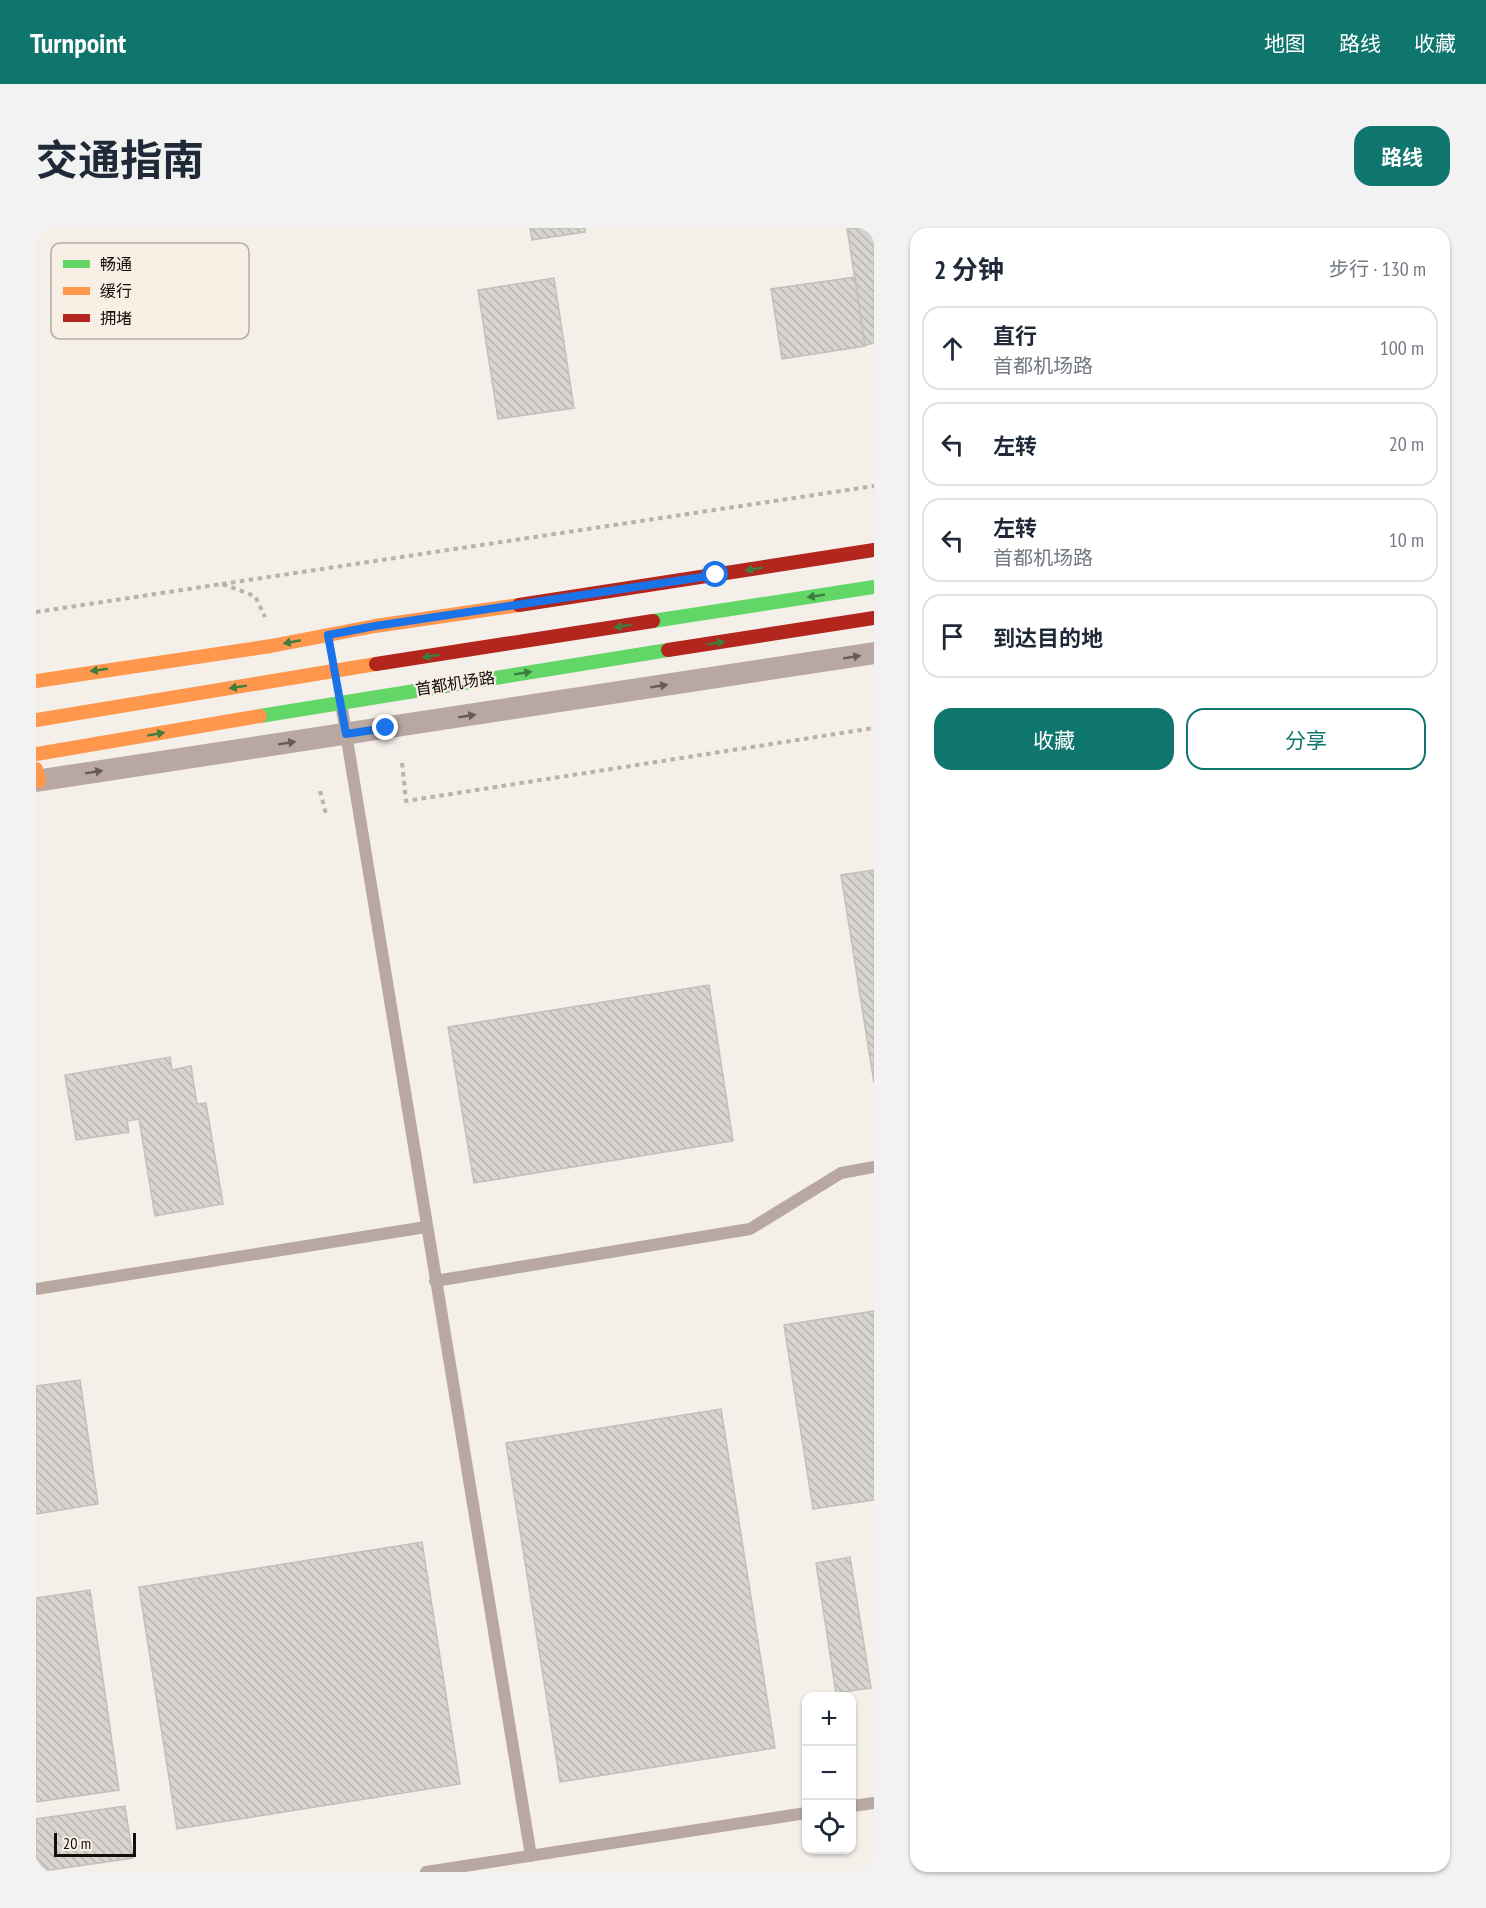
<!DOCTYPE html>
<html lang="zh">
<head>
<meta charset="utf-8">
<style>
	body { margin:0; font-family:"PT Sans Narrow","Noto Sans SC",sans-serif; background:#f2f2f3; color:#1f2937 }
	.controls { position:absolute; right:18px; bottom:18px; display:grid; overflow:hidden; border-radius:12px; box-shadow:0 2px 4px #0004 }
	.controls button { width:54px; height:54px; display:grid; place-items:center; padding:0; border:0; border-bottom:2px solid #e0e1e3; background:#fff; color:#1f2937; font:30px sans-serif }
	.scale { position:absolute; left:18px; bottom:15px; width:82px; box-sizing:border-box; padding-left:6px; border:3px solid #13100c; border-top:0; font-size:16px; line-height:21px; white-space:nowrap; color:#13100c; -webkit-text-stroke:4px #f9efe4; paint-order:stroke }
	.stop { position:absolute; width:18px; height:18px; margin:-14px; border:4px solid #1a73e8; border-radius:50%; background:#fff }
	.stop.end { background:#1a73e8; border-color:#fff; box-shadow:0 2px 6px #0008 }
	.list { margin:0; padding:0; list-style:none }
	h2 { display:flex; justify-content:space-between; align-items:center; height:78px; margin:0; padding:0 24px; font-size:26px }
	h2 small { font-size:20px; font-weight:400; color:#747a83 }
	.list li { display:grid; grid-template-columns:39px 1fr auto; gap:18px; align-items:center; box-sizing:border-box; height:84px; margin:0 12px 12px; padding:0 12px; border:2px solid #e0e1e3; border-radius:18px }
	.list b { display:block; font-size:22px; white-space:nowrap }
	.list p { margin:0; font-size:20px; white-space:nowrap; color:#747a83 }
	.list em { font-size:20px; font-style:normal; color:#747a83 }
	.actions { display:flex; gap:12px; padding:18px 24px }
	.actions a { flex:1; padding:14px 0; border:2px solid #0f766e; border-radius:18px; text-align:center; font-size:21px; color:#0f766e }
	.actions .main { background:#0f766e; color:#fff }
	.icon { flex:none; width:33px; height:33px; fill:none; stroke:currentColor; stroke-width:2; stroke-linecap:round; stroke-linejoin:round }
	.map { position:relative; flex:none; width:838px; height:1644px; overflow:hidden; border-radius:18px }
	header { display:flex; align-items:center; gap:36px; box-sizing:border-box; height:84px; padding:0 30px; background:#0f766e; color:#fff }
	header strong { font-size:28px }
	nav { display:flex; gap:33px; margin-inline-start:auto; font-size:21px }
	.intro { display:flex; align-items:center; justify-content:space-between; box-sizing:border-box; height:144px; padding:0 36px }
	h1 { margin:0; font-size:42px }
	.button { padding:15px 27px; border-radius:18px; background:#0f766e; color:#fff; font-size:21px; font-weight:700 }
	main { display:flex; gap:36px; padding:0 36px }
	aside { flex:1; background:#fff; border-radius:18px; box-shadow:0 2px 4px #0004 }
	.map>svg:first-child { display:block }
	.building { fill:url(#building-back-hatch); stroke:#c3bfba; stroke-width:1.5 }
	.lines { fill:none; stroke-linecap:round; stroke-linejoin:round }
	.path { stroke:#bbb1ac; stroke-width:4; stroke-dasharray:4.5 4.5; stroke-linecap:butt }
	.lane { stroke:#b9a8a2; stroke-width:12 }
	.street { stroke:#b9a8a2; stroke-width:22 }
	.fast { stroke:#63d668; stroke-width:14 }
	.slow { stroke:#ff974d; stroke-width:14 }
	.jam { stroke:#b3261e; stroke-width:14 }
	.oneway { fill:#3f7d3f }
	.oneway2 { fill:#665c57 }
	.route { stroke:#1a73e8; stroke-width:8 }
	.labels { text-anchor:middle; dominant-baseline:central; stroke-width:4.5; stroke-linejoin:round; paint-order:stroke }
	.street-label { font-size:16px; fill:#13100c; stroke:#f9efe4 }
	.key { fill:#f9efe4; stroke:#b4aca3; stroke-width:1.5 }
	.key-label { font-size:16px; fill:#13100c }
</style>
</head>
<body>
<header>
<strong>Turnpoint</strong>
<nav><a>地图</a><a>路线</a><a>收藏</a></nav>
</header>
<div class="intro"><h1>交通指南</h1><a class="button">路线</a></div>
<main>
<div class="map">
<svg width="838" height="1644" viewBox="0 0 838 1644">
	<defs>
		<pattern id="building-back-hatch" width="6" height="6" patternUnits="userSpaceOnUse" patternTransform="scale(1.5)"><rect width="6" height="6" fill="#d8d4d0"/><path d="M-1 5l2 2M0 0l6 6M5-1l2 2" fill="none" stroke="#b8b5b1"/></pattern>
	</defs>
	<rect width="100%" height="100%" fill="#f4efe9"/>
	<path class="building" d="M494,0H549V4L496,12Z
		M811,0H838V115L829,117Z
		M819,49L829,118L746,131L735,61Z
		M518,50L538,180L462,191L442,62Z
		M838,642V855L805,647Z
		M673,757L697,913L438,955L412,799Z
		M134,829L136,842L155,838L161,876L170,875L187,976L119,988L103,891L91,893L93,904L40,912L29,847Z
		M838,1083V1272L777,1281L748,1097Z
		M44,1152L62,1276L0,1286V1158Z
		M685,1181L739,1520L524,1554L470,1215Z
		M386,1314L424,1556L141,1601L103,1359Z
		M814,1329L835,1460L800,1465L780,1335Z
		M54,1362L83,1562L0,1574V1370Z
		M89,1578L97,1630L0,1644V1591Z"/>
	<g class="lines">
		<path class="path" d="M186,356L838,258
			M0,384L186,356L219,368L229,389
			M366,535L370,573L838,500
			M284,563L290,586"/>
		<path class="lane" d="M305,475L495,1628
			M399,1053L714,1001L805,945L838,939
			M0,1061L390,999
			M816,1578L838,1575
			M390,1644L770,1585"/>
		<path class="street" d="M0,553L838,425"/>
		<path class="fast" d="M617,393L838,359
			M224,488L632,422"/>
		<path class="slow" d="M0,453L235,418L339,398L483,377
			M0,492L340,436
			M0,526L224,488
			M0,541L3,553"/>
		<path class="jam" d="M483,377L838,322
			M632,422L838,390
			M340,436L617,393"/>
	</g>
	<defs><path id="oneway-solid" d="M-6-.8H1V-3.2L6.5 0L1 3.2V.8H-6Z" transform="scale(1.5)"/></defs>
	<g class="oneway">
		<use href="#oneway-solid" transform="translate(718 341) rotate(171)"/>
		<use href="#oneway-solid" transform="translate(780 368) rotate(171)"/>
		<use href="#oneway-solid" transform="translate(587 398) rotate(171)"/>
		<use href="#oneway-solid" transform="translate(256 414) rotate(169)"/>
		<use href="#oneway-solid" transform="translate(680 415) rotate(-9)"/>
		<use href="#oneway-solid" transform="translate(395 428) rotate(171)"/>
		<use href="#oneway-solid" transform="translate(63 442) rotate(172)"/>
		<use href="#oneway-solid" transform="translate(487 445) rotate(-9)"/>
		<use href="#oneway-solid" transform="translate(202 459) rotate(171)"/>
		<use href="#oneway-solid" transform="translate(120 506) rotate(-10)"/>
	</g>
	<g class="oneway2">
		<use href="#oneway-solid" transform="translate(816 429) rotate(-9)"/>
		<use href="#oneway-solid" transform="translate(623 458) rotate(-9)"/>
		<use href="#oneway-solid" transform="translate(431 488) rotate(-9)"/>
		<use href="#oneway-solid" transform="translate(251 515) rotate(-9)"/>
		<use href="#oneway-solid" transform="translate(58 544) rotate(-9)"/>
	</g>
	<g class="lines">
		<path class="route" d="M350,500L310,506L292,407L339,398L680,347"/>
	</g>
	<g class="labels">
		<g class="street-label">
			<text transform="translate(419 455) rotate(-9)">首都机场路</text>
		</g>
	</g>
	<rect x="15" y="15" width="198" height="96" rx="9" class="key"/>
	<rect x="27" y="32" width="27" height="8" fill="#63d668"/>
	<rect x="27" y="59" width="27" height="8" fill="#ff974d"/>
	<rect x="27" y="86" width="27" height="8" fill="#b3261e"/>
	<g class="key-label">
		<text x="64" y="42">畅通</text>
		<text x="64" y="69">缓行</text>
		<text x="64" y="96">拥堵</text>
	</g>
</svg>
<div class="controls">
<button>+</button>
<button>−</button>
<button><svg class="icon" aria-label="locate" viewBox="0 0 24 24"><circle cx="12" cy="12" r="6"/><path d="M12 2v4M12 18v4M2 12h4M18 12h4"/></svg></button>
</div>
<div class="scale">20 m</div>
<div class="stop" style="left:680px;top:347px"></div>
<div class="stop end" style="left:350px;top:500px"></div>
</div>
<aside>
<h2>2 分钟<small>步行 · 130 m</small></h2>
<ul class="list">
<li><svg class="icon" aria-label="ahead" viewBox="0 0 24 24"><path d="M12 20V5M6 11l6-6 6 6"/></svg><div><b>直行</b><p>首都机场路</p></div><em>100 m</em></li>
<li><svg class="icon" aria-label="left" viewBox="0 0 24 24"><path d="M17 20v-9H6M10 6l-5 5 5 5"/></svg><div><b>左转</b></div><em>20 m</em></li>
<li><svg class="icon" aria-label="left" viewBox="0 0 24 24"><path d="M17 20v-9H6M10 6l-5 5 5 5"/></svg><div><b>左转</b><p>首都机场路</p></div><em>10 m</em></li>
<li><svg class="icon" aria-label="arrive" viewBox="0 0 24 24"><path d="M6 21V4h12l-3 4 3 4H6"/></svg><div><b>到达目的地</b></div></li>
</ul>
<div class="actions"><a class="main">收藏</a><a>分享</a></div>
</aside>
</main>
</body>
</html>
